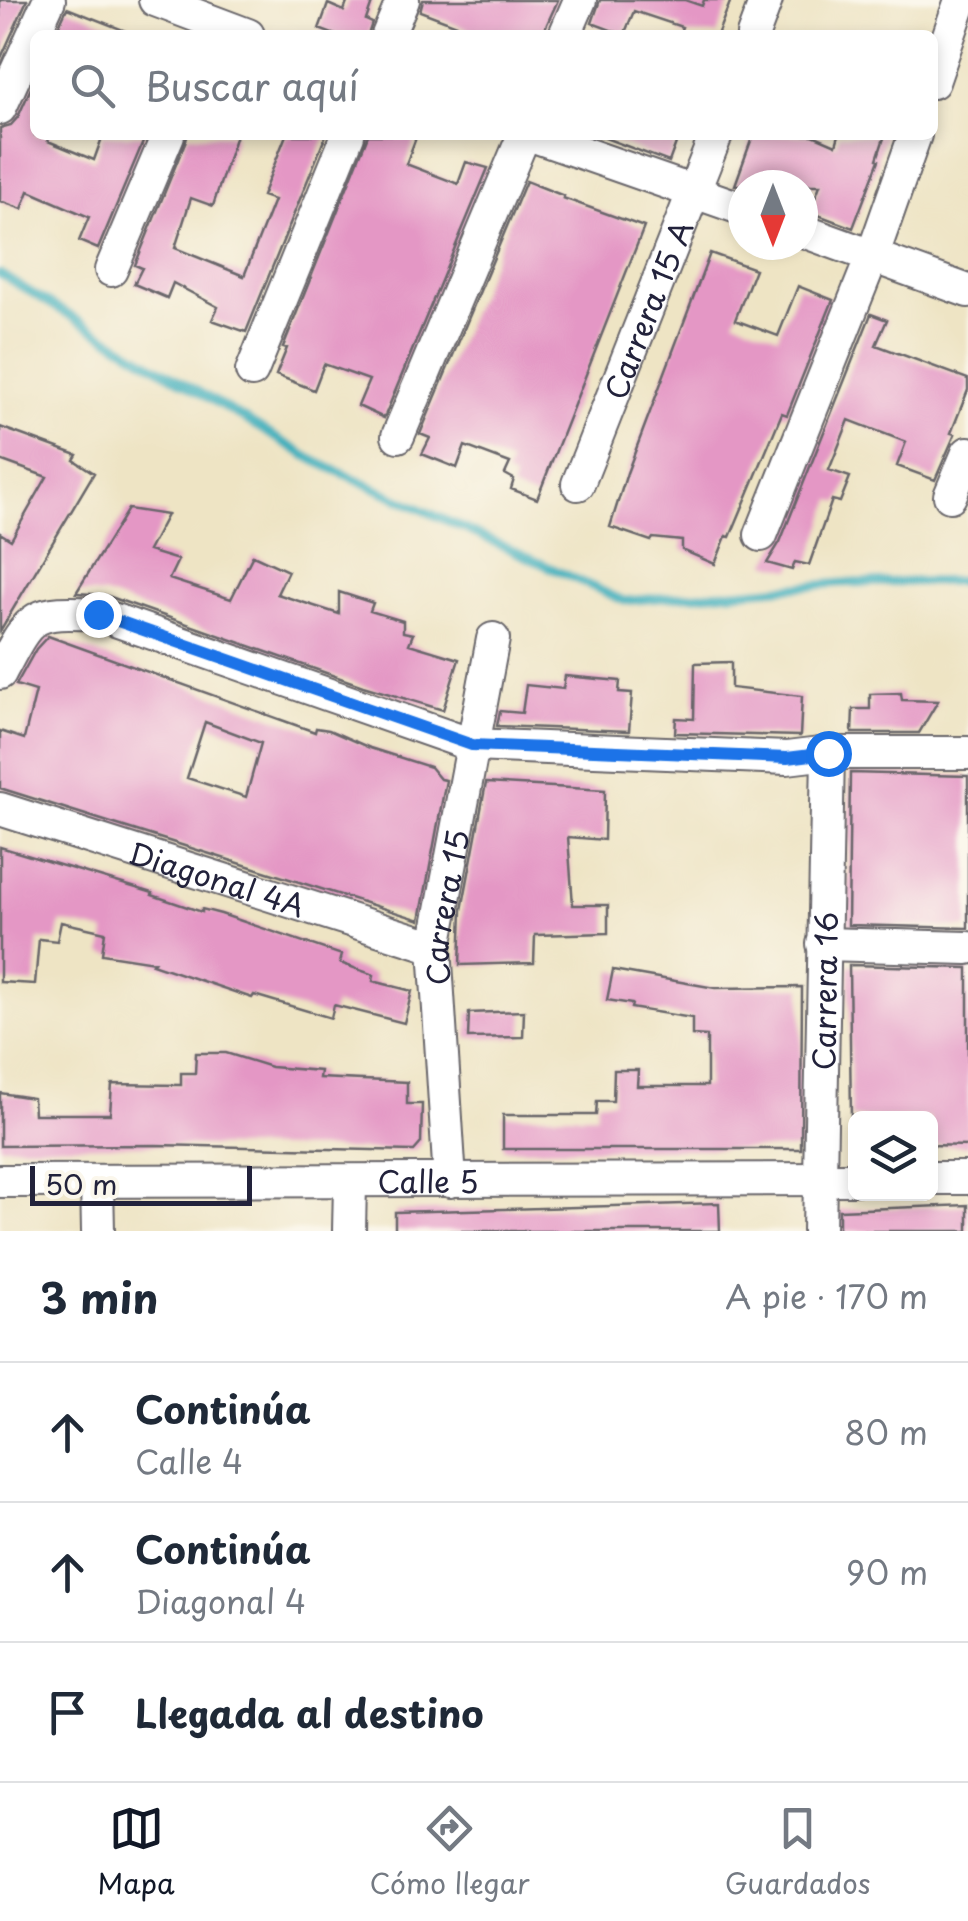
<!DOCTYPE html>
<html lang="es">
<head>
<meta charset="utf-8">
<style>
	body { margin:0; font-family:"Playpen Sans",sans-serif; background:#f6f6f7; color:#1f2937 }
	.controls { position:absolute; right:30px; bottom:30px; display:grid; overflow:hidden; border-radius:15px; box-shadow:0 5px 15px #0003 }
	.controls button { width:90px; height:90px; display:grid; place-items:center; padding:0; border:0; border-bottom:2px solid #e0e1e3; background:#fff; color:#1f2937; font:50px sans-serif }
	.compass { position:absolute; left:728px; top:170px; width:90px; height:90px; border-radius:50%; background:#fff; box-shadow:0 5px 15px #0003; rotate:180deg }
	.scale { position:absolute; left:30px; bottom:25px; width:222px; box-sizing:border-box; padding-left:10px; border:5px solid #22223b; border-top:0; font-size:28px; line-height:35px; white-space:nowrap; color:#22223b; -webkit-text-stroke:8px #fbf7ec; paint-order:stroke }
	.stop { position:absolute; width:30px; height:30px; margin:-22px; border:8px solid #1a73e8; border-radius:50%; background:#fff }
	.stop.end { background:#1a73e8; border-color:#fff; box-shadow:0 2px 10px #0008 }
	.list { margin:0; padding:0; list-style:none }
	h2 { display:flex; justify-content:space-between; align-items:center; height:130px; margin:0; padding:0 40px; font-size:42px }
	h2 small { font-size:32px; font-weight:400; color:#747a83 }
	.list li { display:grid; grid-template-columns:65px 1fr auto; gap:30px; align-items:center; box-sizing:border-box; height:140px; padding:0 40px; border-top:2px solid #e0e1e3 }
	.list b { display:block; font-size:38px; white-space:nowrap }
	.list p { margin:0; font-size:32px; white-space:nowrap; color:#747a83 }
	.list em { font-size:32px; font-style:normal; color:#747a83 }
	.icon { flex:none; width:55px; height:55px; fill:none; stroke:currentColor; stroke-width:2; stroke-linecap:round; stroke-linejoin:round }
	.map { position:relative; flex:none; width:968px; height:1231px; overflow:hidden }
	.search { position:absolute; background:#fff; box-shadow:0 5px 15px #0003; left:30px; right:30px; top:30px; height:110px; display:flex; align-items:center; gap:25px; box-sizing:border-box; padding:0 35px; border-radius:15px; color:#747a83; font-size:38px }
	.sheet { height:550px; background:#fff }
	nav { display:flex; justify-content:space-around; align-items:center; box-sizing:border-box; height:140px; border-top:2px solid #e0e1e3; background:#fff; font-size:28px; color:#747a83 }
	nav a { display:grid; justify-items:center; gap:5px }
	nav .on { color:#111827 }
	.map>svg:first-child { display:block }
	.lines { fill:none; stroke-linecap:round; stroke-linejoin:round }
	.stream { stroke:#3fafbb; stroke-width:9 }
	.building { fill:#e497c5; fill-rule:evenodd }
	.minor-casing { stroke:#69666b; stroke-width:36 }
	.minor { stroke:#fff; stroke-width:32 }
	.route { stroke:#1a73e8; stroke-width:12 }
	.labels { text-anchor:middle; dominant-baseline:central; stroke-width:10; stroke-linejoin:round; paint-order:stroke }
	.street-label { font-size:30px; fill:#22223b; stroke:#fbf7ec }
</style>
</head>
<body>
<div class="map">
<svg width="968" height="1231" viewBox="0 0 968 1231">
	<rect width="100%" height="100%" fill="#fbf7ec"/>
	<filter id="ink" filterUnits="userSpaceOnUse"><feTurbulence type="fractalNoise" baseFrequency=".01" numOctaves="2"/><feDisplacementMap in="SourceGraphic" scale="20" xChannelSelector="R" yChannelSelector="G"/><feConvolveMatrix kernelMatrix="1 2 1 2 8 2 1 2 1" color-interpolation-filters="sRGB"/></filter>
	<filter id="wash" filterUnits="userSpaceOnUse"><feTurbulence type="fractalNoise" baseFrequency=".0048" numOctaves="4" result="noise"/><feDisplacementMap in="SourceGraphic" scale="40" xChannelSelector="R" yChannelSelector="G"/><feGaussianBlur stdDeviation="2.25" result="paint"/><feColorMatrix in="noise" values="0 0 0 0 0 0 0 0 0 0 0 0 0 0 0 0 0 1.4 0 .05"/><feComposite in="paint" operator="in"/></filter>
	<g filter="url(#wash)">
		<rect width="100%" height="100%" fill="#eee4c4"/>
		<g class="lines">
			<path class="stream" d="M0,274L315,461L624,601L842,583L968,581"/>
		</g>
		<g id="blocks">
			<path class="building" d="M0,0H27L0,60Z
				M348,0H373L366,20L372,23L368,35H335L319,29L328,4L344,11Z
				M423,0H558L542,35H483L420,11Z
				M600,0H685L702,6L704,0H731L717,35H679L682,27L634,11L624,35L592,23Z
				M67,8L131,33V35L56,32Z
				M35,79V135H51L48,141L94,160L103,135H146L98,249L79,241L89,217L29,191L22,209L0,201V128L11,125L18,117Z
				M188,135H236L213,206L191,198L175,248L244,276L274,200L262,196L286,135H326L246,332L212,320L218,307L173,283L167,298L134,284L142,268L135,265Z
				M368,135H417L406,164L458,184L466,162L488,168L384,418L358,406L369,380L324,364L314,390L276,375L287,348L283,347Z
				M597,135H679L669,162Z
				M753,135H813L836,145L839,135H885L877,159L879,160L853,228L810,212L820,185H735Z
				M526,181L564,196L563,198L644,227L537,499L511,489L514,479L505,474L510,463L465,446L457,468L422,454L430,438L420,434Z
				M710,253L755,269L735,320L778,336L798,286L833,300L787,415L782,413L730,537L726,536L715,564L682,550V541L653,538L651,541L610,527L627,473Z
				M871,314L887,320L876,345L968,379V390L951,433L955,434L952,441L935,480L897,466L906,442L849,420L829,470L850,477L840,502L832,500L809,565L795,562L792,570L767,563L780,542Z
				M0,427L77,455L74,460L94,473L0,631V533L11,540L47,477L0,460Z
				M128,509L167,515L148,551L178,560L169,579L231,599L253,555L288,571L277,594L339,614V592L373,603L370,611L403,621V632L413,634L409,644L459,659L443,710L363,686L105,595L76,593Z
				M48,636L315,732L316,728L329,730L370,748L430,767L440,779L446,780L420,920L0,788V731L24,739L36,691L16,685L36,649ZM205,722L261,743L246,797L187,778Z
				M731,662V688L802,696L800,736L675,733L676,718L694,719L695,663Z
				M565,676L620,681L619,692L632,693L629,731L497,726L500,711L522,713L526,685L563,689Z
				M901,693L902,700L938,701L919,733H852L853,709H870V694Z
				M850,773L968,776V928L848,925Z
				M486,783L605,790L604,840L568,837L573,905H608V933L535,935L534,963L460,965L462,910Z
				M0,847L153,893L152,895L202,912V909L221,914L342,955L340,963L374,975L373,981L412,991L404,1023L334,1005L331,1018L254,995L252,998L152,964L154,962L102,954L105,932L61,922L57,941L39,939L35,984L0,982Z
				M849,965L968,968V1146L930,1145V1118H851Z
				M613,970L715,988L802,987L801,1149H503V1115H596L597,1101H613L614,1070H638L637,1086H707V1036L692,1035V1018L631,1008L632,1004L607,1000Z
				M524,1011L523,1037L468,1038L469,1013Z
				M196,1053H226L271,1067L320,1071L319,1078L407,1082V1104H422L421,1143L414,1151L156,1145L0,1146V1093L33,1098L34,1114H110L112,1084L181,1085V1073H195Z
				M719,1203L720,1231H395V1212Z
				M968,1205V1231H839V1210Z"/>
		</g>
	</g>
	<g filter="url(#ink)">
		<use href="#blocks" fill-opacity="0" stroke="#69666b" stroke-width="2.5"/>
		<g class="lines">
			<defs>
				<g id="minor">
					<path d="M155,0L248,35"/>
					<path d="M388,35L403,0"/>
					<path d="M565,35L580,0"/>
					<path d="M753,35L766,0"/>
					<path d="M933,82L961,0"/>
					<path d="M0,108L49,0"/>
					<path d="M531,135L743,209"/>
					<path d="M803,231L968,291"/>
					<path d="M111,270L168,135"/>
					<path d="M252,371L348,135"/>
					<path d="M398,436L524,135"/>
					<path id="s1" d="M578,484L716,135"/>
					<path d="M950,496L968,453"/>
					<path d="M761,535L872,257L915,135"/>
					<path d="M0,673C31,614 31,610 98,614L472,745L787,758L828,753H968"/>
					<path id="s2" d="M0,809L435,947"/>
					<path d="M823,944L968,948"/>
					<path d="M930,1178H968"/>
					<path id="s3" d="M0,1181L856,1179"/>
					<path id="s4" d="M450,1181L435,947L493,639"/>
					<path d="M97,1182L98,1231"/>
					<path d="M349,1231L350,1183"/>
					<path id="s5" d="M819,1231L828,753"/>
				</g>
			</defs>
			<use href="#minor" class="minor-casing"/>
			<use href="#minor" class="minor"/>
		</g>
	</g>
	<g class="lines" filter="url(#ink)">
		<path class="route" d="M98,614L472,745L787,758L828,753"/>
	</g>
	<g class="labels">
		<g class="street-label">
			<text stroke="none"><textPath href="#s1" startOffset="188">Carrera 15 A</textPath></text>
			<text stroke="none"><textPath href="#s2" startOffset="228">Diagonal 4A</textPath></text>
			<text stroke="none"><textPath href="#s4" startOffset="275">Carrera 15</textPath></text>
			<text stroke="none"><textPath href="#s5" startOffset="240">Carrera 16</textPath></text>
			<text stroke="none"><textPath href="#s3" startOffset="428">Calle 5</textPath></text>
		</g>
	</g>
</svg>
<div class="controls">
<button><svg class="icon" aria-label="layers" viewBox="0 0 24 24"><path d="M12 4l9 5-9 5-9-5zM3 14l9 5 9-5"/></svg></button>
</div>
<svg class="compass" viewBox="-18 -18 36 36"><path d="M0-13l5 13h-10z" fill="#e53935"/><path d="M0 13l5-13h-10z" fill="#747a83"/></svg>
<div class="scale">50 m</div>
<div class="stop" style="left:828px;top:753px"></div>
<div class="stop end" style="left:98px;top:614px"></div>
<div class="search"><svg class="icon" aria-label="search" viewBox="0 0 24 24"><circle cx="10" cy="10" r="6"/><path d="M15 15l6 6"/></svg>Buscar aquí</div>
</div>
<section class="sheet">
<h2>3 min<small>A pie · 170 m</small></h2>
<ul class="list">
<li><svg class="icon" aria-label="ahead" viewBox="0 0 24 24"><path d="M12 20V5M6 11l6-6 6 6"/></svg><div><b>Continúa</b><p>Calle 4</p></div><em>80 m</em></li>
<li><svg class="icon" aria-label="ahead" viewBox="0 0 24 24"><path d="M12 20V5M6 11l6-6 6 6"/></svg><div><b>Continúa</b><p>Diagonal 4</p></div><em>90 m</em></li>
<li><svg class="icon" aria-label="arrive" viewBox="0 0 24 24"><path d="M6 21V4h12l-3 4 3 4H6"/></svg><div><b>Llegada al destino</b></div></li>
</ul>
</section>
<nav>
<a class="on"><svg class="icon" aria-label="map" viewBox="0 0 24 24"><path d="M3 6l6-2 6 2 6-2v14l-6 2-6-2-6 2zM9 4v14M15 6v14"/></svg>Mapa</a>
<a><svg class="icon" aria-label="directions" viewBox="0 0 24 24"><path d="M12 3l9 9-9 9-9-9zM9 14v-3h6M13 9l2 2-2 2"/></svg>Cómo llegar</a>
<a><svg class="icon" aria-label="saved" viewBox="0 0 24 24"><path d="M7 4h10v16l-5-4-5 4z"/></svg>Guardados</a>
</nav>
</body>
</html>
